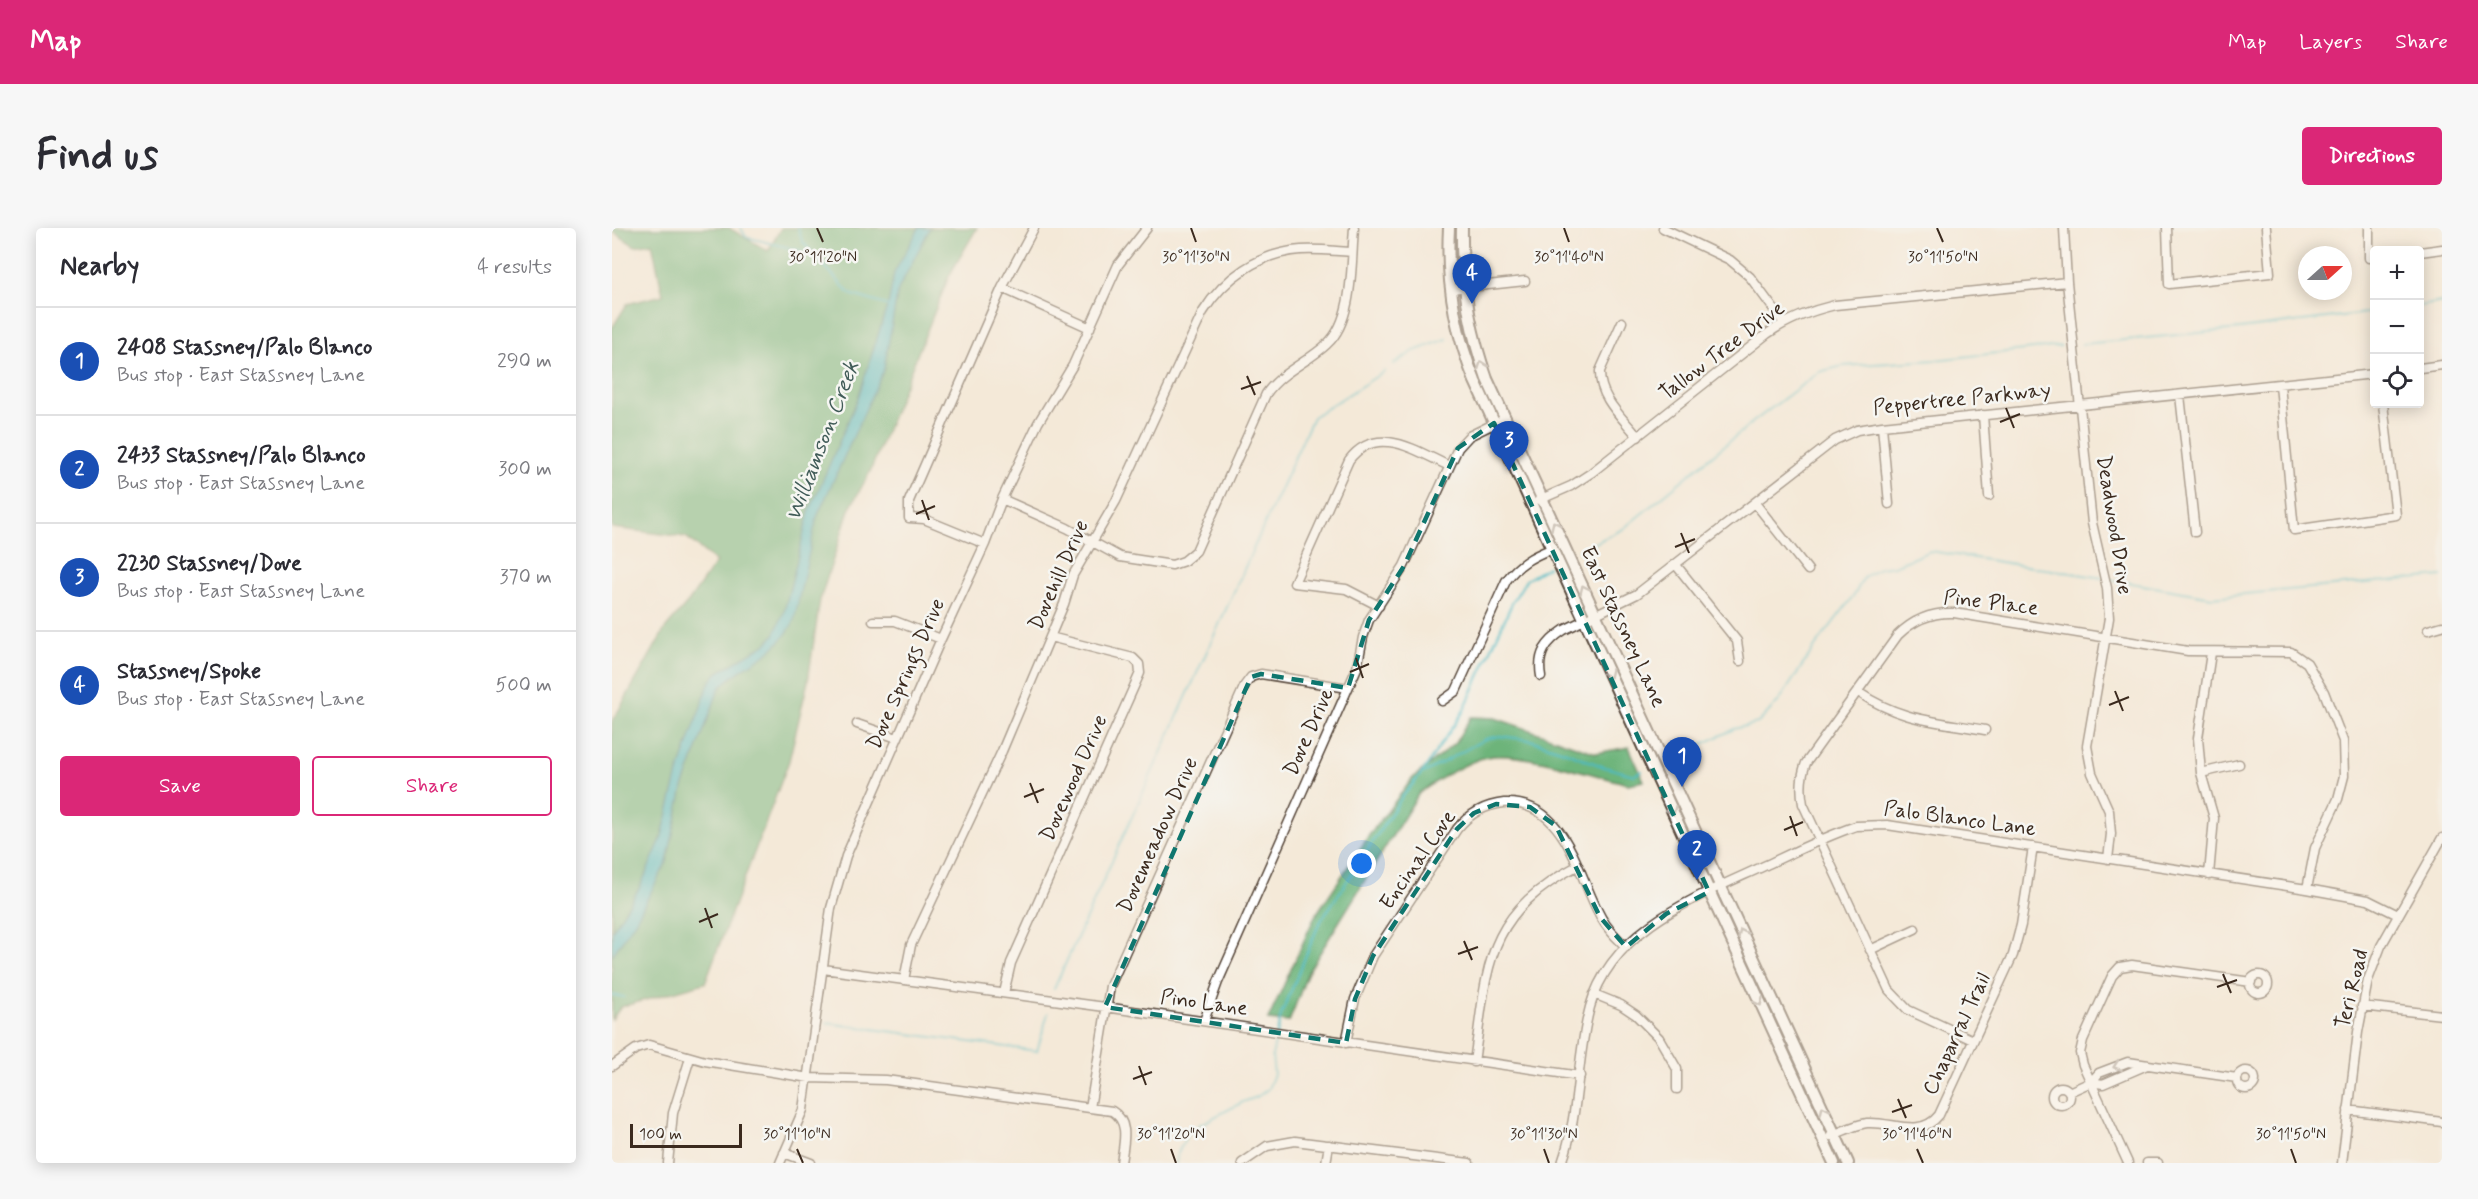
<!DOCTYPE html>
<html lang="en">
<head>
<meta charset="utf-8">
<style>
	body { margin:0; font-family:Mynerve,sans-serif; background:#f7f7f7; color:#2b2b33 }
	.controls { position:absolute; right:18px; top:18px; display:grid; overflow:hidden; border-radius:6px; box-shadow:0 3px 15px #0003 }
	.controls button { width:54px; height:54px; display:grid; place-items:center; padding:0; border:0; border-bottom:2px solid #e1e1e2; background:#fff; color:#2b2b33; font:30px sans-serif }
	.compass { position:absolute; left:1686px; top:18px; width:54px; height:54px; border-radius:50%; background:#fff; box-shadow:0 3px 15px #0003; rotate:69deg }
	.scale { position:absolute; left:18px; bottom:15px; width:112px; box-sizing:border-box; padding-left:6px; border:3px solid #3b2a1e; border-top:0; font-size:16px; line-height:21px; white-space:nowrap; color:#3b2a1e; -webkit-text-stroke:4px #f6f6f2; paint-order:stroke }
	.you { position:absolute; left:750px; top:636px; width:21px; height:21px; margin:-15px; border:4px solid #fff; border-radius:50%; background:#1a73e8; box-shadow:0 0 0 9px #1a73e833 }
	.badge { display:grid; place-items:center; width:39px; height:39px; border-radius:50%; background:#db2777; color:#fff; font-size:20px; font-weight:700 }
	.pin { position:absolute; translate:-50% -50px; filter:drop-shadow(0 2px 3px #0008) }
	.pin::after { content:''; position:absolute; top:32px; width:21px; height:18px; background:inherit; clip-path:polygon(0 0,100% 0,50% 100%) }
	.list { margin:0; padding:0; list-style:none }
	h2 { display:flex; justify-content:space-between; align-items:center; height:78px; margin:0; padding:0 24px; font-size:26px }
	h2 small { font-size:20px; font-weight:400; color:#7c7c81 }
	.list li { display:grid; grid-template-columns:39px 1fr auto; gap:18px; align-items:center; box-sizing:border-box; height:108px; padding:0 24px; border-top:2px solid #e1e1e2 }
	.list b { display:block; font-size:22px; white-space:nowrap }
	.list p { margin:0; font-size:20px; white-space:nowrap; color:#7c7c81 }
	.list em { font-size:20px; font-style:normal; color:#7c7c81 }
	.actions { display:flex; gap:12px; padding:18px 24px }
	.actions a { flex:1; padding:14px 0; border:2px solid #db2777; border-radius:6px; text-align:center; font-size:21px; color:#db2777 }
	.actions .main { background:#db2777; color:#fff }
	.icon { flex:none; width:33px; height:33px; fill:none; stroke:currentColor; stroke-width:2; stroke-linecap:round; stroke-linejoin:round }
	.map { position:relative; flex:none; width:1830px; height:935px; overflow:hidden; border-radius:6px }
	header { display:flex; align-items:center; gap:36px; box-sizing:border-box; height:84px; padding:0 30px; background:#db2777; color:#fff }
	header strong { font-size:28px }
	nav { display:flex; gap:33px; margin-inline-start:auto; font-size:21px }
	.intro { display:flex; align-items:center; justify-content:space-between; box-sizing:border-box; height:144px; padding:0 36px }
	h1 { margin:0; font-size:42px }
	.button { padding:15px 27px; border-radius:6px; background:#db2777; color:#fff; font-size:21px; font-weight:700 }
	main { display:flex; gap:36px; padding:0 36px }
	aside { flex:1; background:#fff; border-radius:6px; box-shadow:0 3px 15px #0003 }
	.map>svg:first-child { display:block }
	.forest { fill:#6db47a; stroke:#546f4c; stroke-width:1.5 }
	.water { fill:#4bbac3; stroke:#437270; stroke-width:1.5 }
	.lines { fill:none; stroke-linecap:round; stroke-linejoin:round }
	.stream { stroke:#4bbac3; stroke-width:2 }
	.minor-casing { stroke:#57473a; stroke-width:11 }
	.major-casing { stroke:#57473a; stroke-width:14 }
	.minor { stroke:#fff; stroke-width:8 }
	.major { stroke:#fff; stroke-width:10 }
	.oneway { stroke:#a79f9a }
	.marked { fill:none; stroke:#0f766e; stroke-width:4.5; stroke-dasharray:12 8; stroke-linejoin:round }
	.ticks { fill:none; stroke:#3b2a1e; stroke-width:2 }
	.labels { text-anchor:middle; dominant-baseline:central; stroke-width:5; stroke-linejoin:round; paint-order:stroke }
	.street-label { font-size:21px; fill:#3b2a1e; stroke:#f6f6f2 }
	.water-label { font-size:22px; font-style:italic; fill:#415c58; stroke:#f6f6f2 }
	.ticks-label { font-size:15px; text-anchor:middle; fill:#3b2a1e; stroke:#f6f6f2; stroke-width:5; stroke-linejoin:round; paint-order:stroke }
</style>
</head>
<body>
<header>
<strong>Map</strong>
<nav><a>Map</a><a>Layers</a><a>Share</a></nav>
</header>
<div class="intro"><h1>Find us</h1><a class="button">Directions</a></div>
<main>
<aside>
<h2>Nearby<small>4 results</small></h2>
<ul class="list">
<li><span class="badge" style="background:#1a4fb4">1</span><div><b>2408 Stassney/Palo Blanco</b><p>Bus stop · East Stassney Lane</p></div><em>290 m</em></li>
<li><span class="badge" style="background:#1a4fb4">2</span><div><b>2433 Stassney/Palo Blanco</b><p>Bus stop · East Stassney Lane</p></div><em>300 m</em></li>
<li><span class="badge" style="background:#1a4fb4">3</span><div><b>2230 Stassney/Dove</b><p>Bus stop · East Stassney Lane</p></div><em>370 m</em></li>
<li><span class="badge" style="background:#1a4fb4">4</span><div><b>Stassney/Spoke</b><p>Bus stop · East Stassney Lane</p></div><em>500 m</em></li>
</ul>
<div class="actions"><a class="main">Save</a><a>Share</a></div>
</aside>
<div class="map">
<svg width="1830" height="935" viewBox="0 0 1830 935">
	<rect width="100%" height="100%" fill="#f6f6f2"/>
	<filter id="ink" filterUnits="userSpaceOnUse"><feTurbulence type="fractalNoise" baseFrequency=".0167" numOctaves="2"/><feDisplacementMap in="SourceGraphic" scale="12" xChannelSelector="R" yChannelSelector="G"/><feConvolveMatrix kernelMatrix="1 2 1 2 8 2 1 2 1" color-interpolation-filters="sRGB"/></filter>
	<filter id="wash" filterUnits="userSpaceOnUse"><feTurbulence type="fractalNoise" baseFrequency=".008" numOctaves="4" result="noise"/><feDisplacementMap in="SourceGraphic" scale="24" xChannelSelector="R" yChannelSelector="G"/><feGaussianBlur stdDeviation="1.35" result="paint"/><feColorMatrix in="noise" values="0 0 0 0 0 0 0 0 0 0 0 0 0 0 0 0 0 1.4 0 .05"/><feComposite in="paint" operator="in"/></filter>
	<g filter="url(#wash)">
		<rect width="100%" height="100%" fill="#f4e9d8"/>
		<path class="forest" d="M0,0H117L156,23L169,0H365L337,48L258,244L237,282L208,372L196,453L177,533L93,755L9,779L0,791V494L53,401L77,373L104,334L74,309L0,300V100L15,76L51,67L40,15L23,18L0,3Z
			M859,489L883,490L984,525L1017,519L1032,553L1016,556C981,547 915,525 881,528C859,530 825,553 807,565L696,744L677,794L656,792L703,688L758,606L801,550L843,515Z"/>
		<path class="water" d="M307,0H318L286,62L272,141L205,289L182,393C163,431 132,433 107,461L71,560L55,634L24,692L0,728V703L28,659L49,611L66,545L97,455L105,445L155,415L162,407L172,384L197,284L246,170L277,72L282,45Z"/>
		<g class="lines">
			<path class="stream" d="M129,0L134,9L202,26
				M186,0L190,13L238,66L277,78
				M1808,78L1830,74
				M1470,116L1628,101L1762,84
				M782,136L802,123L835,111
				M967,323L1011,301L1141,194L1207,144L1231,138L1323,132L1449,118
				M1496,351L1600,369L1830,348
				M1061,530L1122,501L1146,495L1167,473L1202,420L1243,366L1249,354L1254,348L1268,340L1282,338L1318,323L1491,350
				M812,545L873,511L888,508L918,512L952,523L992,539L1022,547L1030,543
				M442,761L701,189L773,143
				M0,767L12,769
				M215,795L425,823L436,785
				M564,935L565,927L575,907L587,897L631,874L645,869L656,861L662,846L660,828L669,787L707,696L790,569L809,546L851,484L901,373L914,352L936,339"/>
		</g>
	</g>
	<g filter="url(#ink)">
		<g class="lines">
			<defs>
				<path id="minor" d="M1051,0L1118,32L1138,49L1172,95
					M1452,0L1455,54L1480,295L1495,360L1497,390L1475,518L1480,545L1497,583L1499,606L1496,631
					M1555,0L1557,56L1658,45L1654,0
					M1757,0V30H1762
					M1808,24L1830,21
					M390,60L478,100
					M839,61L913,53
					M1010,94L988,143C987,170 1010,189 1026,209
					M1808,140L1830,137
					M1668,157L1682,302L1784,287L1771,176
					M1568,167L1583,304
					M1371,187L1377,268
					M1270,198L1277,276
					M390,271L455,300L508,329L560,337L572,333L584,323L654,166C670,143 695,135 715,116C742,92 739,34 742,0
					M927,272L959,258L979,245L1155,106C1176,91 1198,83 1223,77L1455,54
					M1143,275L1196,342
					M373,316L312,291L297,290V273L390,60L422,0
					M1064,337L1125,413L1128,433
					M767,378L734,361L682,355L737,232C765,195 804,223 837,238
					M261,393H283L329,411
					M1816,402L1830,398
					M929,448C925,426 934,414 952,402L1025,366L1223,212L1245,202L1270,198L1762,146
					M1246,464C1289,493 1323,493 1373,502
					M830,473L844,463L894,353C906,336 921,328 939,321
					M245,496L285,510
					M1589,545L1627,536
					M1597,647L1602,590L1589,545L1586,510L1599,425
					M1258,722L1303,701
					M211,741L493,779L968,848
					M1638 756a9 9 0 1 1 18 0a9 9 0 1 1-18 0Z
					M292,752L299,717L390,523L452,376L461,347L504,273L591,84C612,50 647,25 689,22C706,21 723,23 740,24
					M392,765L399,735L528,445L527,436L521,430L438,409
					M982,766L1009,777L1024,787L1047,810L1065,841V861
					M1750,778L1830,787
					M592,793L606,754L745,440L751,409L757,392L792,338L846,220L857,208L894,190
					M1361,812L1296,782L1277,762L1191,576C1188,561 1189,548 1194,535L1286,407C1302,391 1320,384 1342,385L1576,423L1679,424L1695,435L1712,464L1731,513L1732,548L1726,571L1703,620L1695,661
					M734,815L743,771L761,728L845,601C857,586 873,577 892,575C955,572 966,650 990,691C996,702 1005,710 1014,719
					M862,834C876,739 871,688 965,638
					M0,838L24,821L37,817L93,833L197,850L274,852L500,883C519,894 511,917 509,935
					M1625 852a9 9 0 1 1 18 0a9 9 0 1 1-18 0Z
					M1479,854L1491,856L1535,837
					M1440 868a9 9 0 1 1 18 0a9 9 0 1 1-18 0Z
					M1457,864L1479,854L1487,845L1516,834L1625,850
					M478,880L498,758L633,457L639,449L649,446L736,460
					M1736,882L1830,894
					M1219,908C1230,903 1243,897 1255,895C1280,893 1308,911 1327,887L1401,727L1409,697L1421,619
					M172,925L199,935
					M56,935L61,885L78,830
					M168,935L191,882L219,680L234,628L329,411L373,316L390,271L426,195L461,137L506,37L535,0
					M630,935L655,918L683,913L857,935
					M714,935L717,917
					M950,935C968,885 964,830 978,779C1000,700 1085,669 1152,638C1182,624 1212,609 1244,598L1275,597L1695,661L1756,672L1786,687
					M1516,935L1471,837L1468,825L1471,812L1500,748L1508,739L1520,737L1639,754
					M1535,935H1546
					M1730,935L1746,804L1756,752L1769,718L1830,610"/>
				<path id="major" d="M837,0C834,53 843,104 863,153L1222,935
					M850,0C849,53 857,101 875,151L1236,935"/>
			</defs>
			<use href="#minor" class="minor-casing"/>
			<use href="#major" class="major-casing"/>
			<use href="#minor" class="minor"/>
			<use href="#major" class="major"/>
		</g>
		<defs><path id="oneway-chevron" d="M-2-3.5L2.5 0L-2 3.5" fill="none" stroke-width="1.6" stroke-linecap="round" stroke-linejoin="round" transform="scale(1.5)"/></defs>
		<g class="oneway">
			<use href="#oneway-chevron" transform="translate(870 137) rotate(-110)"/>
			<use href="#oneway-chevron" transform="translate(943 297) rotate(-115)"/>
			<use href="#oneway-chevron" transform="translate(972 361) rotate(-115)"/>
			<use href="#oneway-chevron" transform="translate(997 446) rotate(65)"/>
			<use href="#oneway-chevron" transform="translate(1060 583) rotate(65)"/>
			<use href="#oneway-chevron" transform="translate(1130 705) rotate(-115)"/>
			<use href="#oneway-chevron" transform="translate(1147 774) rotate(65)"/>
			<use href="#oneway-chevron" transform="translate(1505 838) rotate(160)"/>
			<use href="#oneway-chevron" transform="translate(1212 882) rotate(-115)"/>
		</g>
	</g>
	<path d="M0 0H1830V935H0ZM882,195L1097,664L1054,686L1014,719L988,689L944,598L918,579L884,576L862,585L845,601L761,728L743,771L734,815L493,779L639,449L649,446L736,460L757,392L792,338L846,220Z" fill="#f4e9d8" fill-opacity=".55" fill-rule="evenodd"/>
	<path class="marked" d="M882,195L1097,664L1054,686L1014,719L988,689L944,598L918,579L884,576L862,585L845,601L761,728L743,771L734,815L493,779L639,449L649,446L736,460L757,392L792,338L846,220Z"/>
	<path class="ticks" d="M205,0L211,14M579,0L584,14M952,0L957,14M1325,0L1331,14M635,148L643,167M629,161L649,154M1394,180L1402,200M1388,194L1408,186M310,272L317,292M304,286L323,278M1069,305L1077,325M1063,319L1083,311M744,430L751,450M738,444L757,436M1503,463L1511,483M1497,477L1517,469M418,555L426,575M412,569L432,561M1178,588L1185,608M1172,602L1191,594M93,680L100,700M87,694L106,686M852,713L860,732M846,726L866,719M1611,746L1619,765M1605,759L1625,752M527,838L534,857M521,851L540,844M1286,871L1294,890M1280,884L1300,877M185,921L191,935M559,921L564,935M932,921L937,935M1305,921L1311,935M1679,921L1684,935"/>
	<g class="labels">
		<g class="street-label">
			<text transform="translate(1110 123) rotate(-37)">Tallow Tree Drive</text>
			<text transform="translate(1350 171) rotate(-6)">Peppertree Parkway</text>
			<text transform="translate(1502 297) rotate(81)">Deadwood Drive</text>
			<text transform="translate(447 347) rotate(-66)">Dovehill Drive</text>
			<text transform="translate(1379 375) rotate(7)">Pine Place</text>
			<text transform="translate(1011 399) rotate(65)">East Stassney Lane</text>
			<text transform="translate(294 446) rotate(-66)">Dove Springs Drive</text>
			<text transform="translate(697 504) rotate(-66)">Dove Drive</text>
			<text transform="translate(462 550) rotate(-66)">Dovewood Drive</text>
			<text transform="translate(1348 591) rotate(8)">Palo Blanco Lane</text>
			<text transform="translate(546 607) rotate(-66)">Dovemeadow Drive</text>
			<text transform="translate(806 632) rotate(-55)">Encinal Cove</text>
			<text transform="translate(1740 761) rotate(-76)">Teri Road</text>
			<text transform="translate(592 775) rotate(8)">Pino Lane</text>
			<text transform="translate(1345 806) rotate(-65)">Chaparral Trail</text>
		</g>
		<g class="water-label">
			<text transform="translate(211 213) rotate(-69)">Williamson Creek</text>
		</g>
	</g>
	<g class="ticks-label">
		<text x="211" y="34">30°11'20"N</text>
		<text x="584" y="34">30°11'30"N</text>
		<text x="957" y="34">30°11'40"N</text>
		<text x="1331" y="34">30°11'50"N</text>
		<text x="185" y="911">30°11'10"N</text>
		<text x="559" y="911">30°11'20"N</text>
		<text x="932" y="911">30°11'30"N</text>
		<text x="1305" y="911">30°11'40"N</text>
		<text x="1679" y="911">30°11'50"N</text>
	</g>
</svg>
<div class="controls">
<button>+</button>
<button>−</button>
<button><svg class="icon" aria-label="locate" viewBox="0 0 24 24"><circle cx="12" cy="12" r="6"/><path d="M12 2v4M12 18v4M2 12h4M18 12h4"/></svg></button>
</div>
<svg class="compass" viewBox="-18 -18 36 36"><path d="M0-13l5 13h-10z" fill="#e53935"/><path d="M0 13l5-13h-10z" fill="#7c7c81"/></svg>
<div class="scale">100 m</div>
<div class="you"></div>
<div class="pin badge" style="left:1070px;top:559px;background:#1a4fb4">1</div>
<div class="pin badge" style="left:1085px;top:652px;background:#1a4fb4">2</div>
<div class="pin badge" style="left:897px;top:243px;background:#1a4fb4">3</div>
<div class="pin badge" style="left:860px;top:76px;background:#1a4fb4">4</div>
</div>
</main>
</body>
</html>
